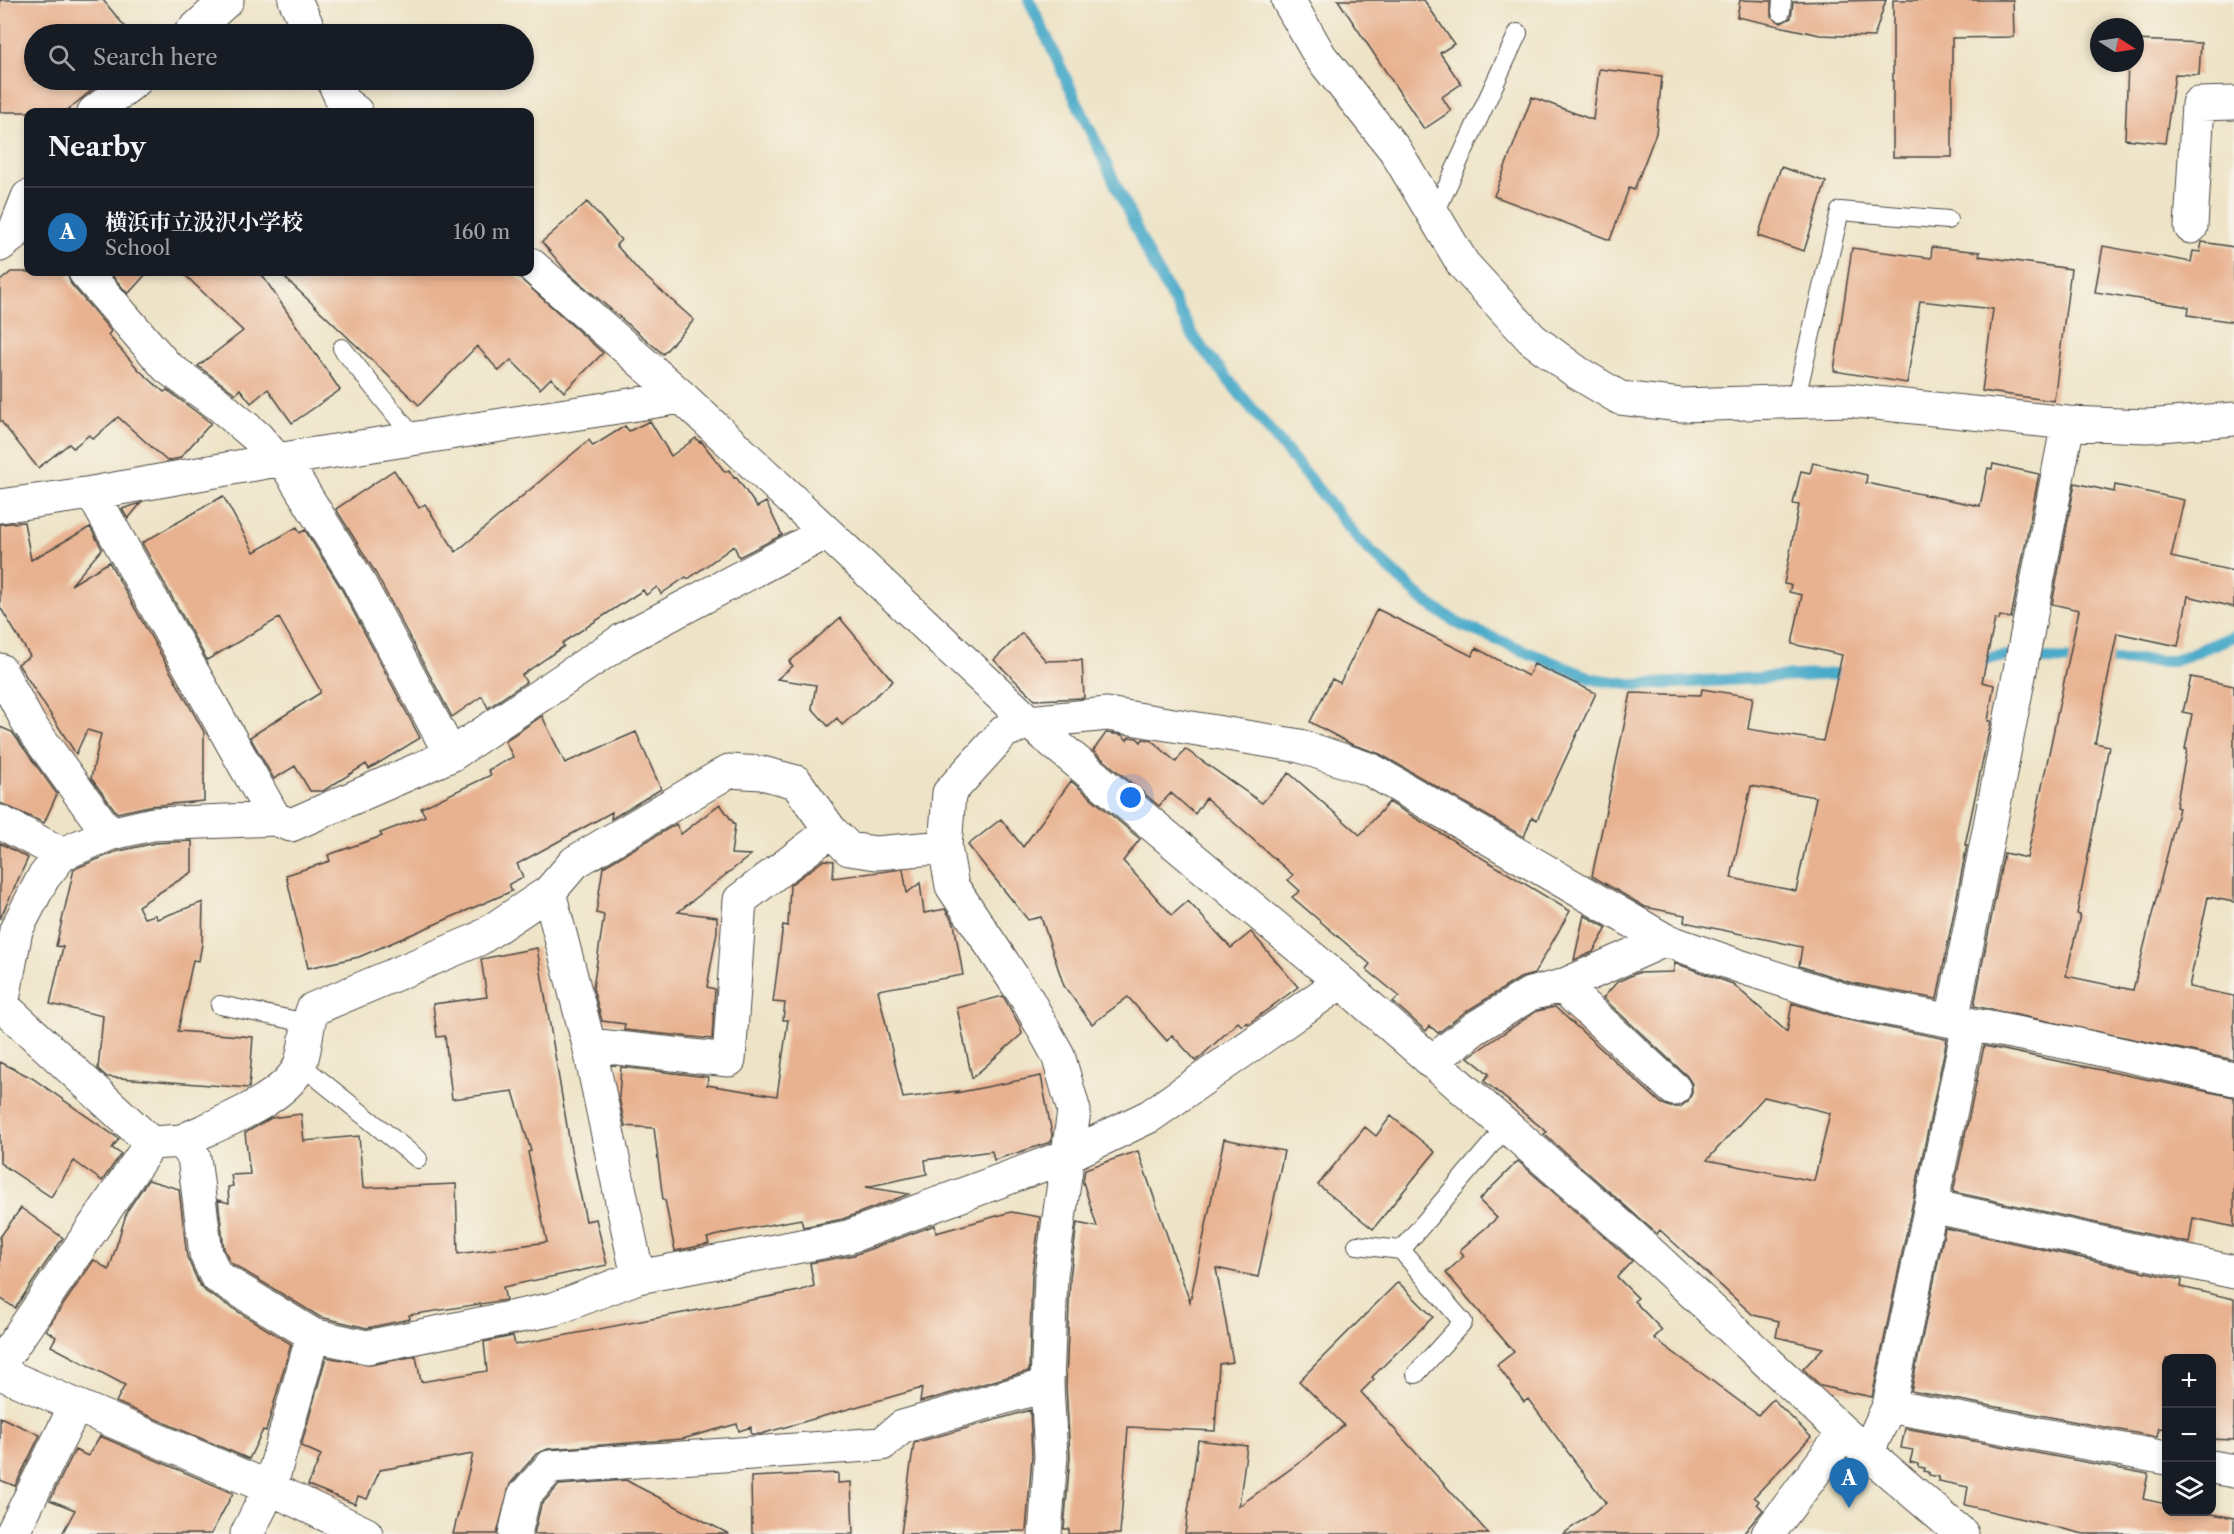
<!DOCTYPE html>
<html lang="en">
<head>
<meta charset="utf-8">
<style>
	body { margin:0; font-family:"Libre Caslon Text","Noto Serif JP",serif; background:#242831; color:#f1f3f6 }
	.controls { position:absolute; right:18px; bottom:18px; display:grid; overflow:hidden; border-radius:12px; box-shadow:0 3px 9px #0003 }
	.controls button { width:54px; height:54px; display:grid; place-items:center; padding:0; border:0; border-bottom:2px solid #363941; background:#171b24; color:#f1f3f6; font:30px sans-serif }
	.compass { position:absolute; left:2090px; top:18px; width:54px; height:54px; border-radius:50%; background:#171b24; box-shadow:0 3px 9px #0003; rotate:102deg }
	.you { position:absolute; left:1131px; top:798px; width:21px; height:21px; margin:-15px; border:4px solid #fff; border-radius:50%; background:#1a73e8; box-shadow:0 0 0 9px #1a73e833 }
	.badge { display:grid; place-items:center; width:39px; height:39px; border-radius:50%; background:#1f6fb2; color:#fff; font-size:20px; font-weight:700 }
	.pin { position:absolute; translate:-50% -50px; filter:drop-shadow(0 2px 3px #0008) }
	.pin::after { content:''; position:absolute; top:32px; width:21px; height:18px; background:inherit; clip-path:polygon(0 0,100% 0,50% 100%) }
	.list { margin:0; padding:0; list-style:none }
	h2 { display:flex; justify-content:space-between; align-items:center; height:78px; margin:0; padding:0 24px; font-size:26px }
	h2 small { font-size:20px; font-weight:400; color:#9ea1a6 }
	.list li { display:grid; grid-template-columns:39px 1fr auto; gap:18px; align-items:center; box-sizing:border-box; height:90px; padding:0 24px; border-top:2px solid #363941 }
	.list b { display:block; font-size:22px; white-space:nowrap }
	.list p { margin:0; font-size:20px; white-space:nowrap; color:#9ea1a6 }
	.list em { font-size:20px; font-style:normal; color:#9ea1a6 }
	.icon { flex:none; width:33px; height:33px; fill:none; stroke:currentColor; stroke-width:2; stroke-linecap:round; stroke-linejoin:round }
	.map { position:relative; flex:none; width:2234px; height:1534px; overflow:hidden }
	.search { position:absolute; background:#171b24; box-shadow:0 3px 9px #0003; left:24px; top:24px; width:510px; height:66px; display:flex; align-items:center; gap:15px; box-sizing:border-box; padding:0 21px; border-radius:33px; color:#9ea1a6; font-size:22px }
	.panel { position:absolute; background:#171b24; box-shadow:0 3px 9px #0003; left:24px; top:108px; width:510px; height:168px; border-radius:12px }
	.map>svg:first-child { display:block }
	.lines { fill:none; stroke-linecap:round; stroke-linejoin:round }
	.stream { stroke:#49aac9; stroke-width:12 }
	.building { fill:#e8b291; fill-rule:evenodd }
	.service-casing { stroke:#484742; stroke-width:20 }
	.minor-casing { stroke:#484742; stroke-width:35 }
	.service { stroke:#fff; stroke-width:18 }
	.minor { stroke:#fff; stroke-width:33 }
</style>
</head>
<body>
<div class="map">
<svg width="2234" height="1534" viewBox="0 0 2234 1534">
	<rect width="100%" height="100%" fill="#f7f3e8"/>
	<filter id="ink" filterUnits="userSpaceOnUse"><feTurbulence type="fractalNoise" baseFrequency=".0167" numOctaves="2"/><feDisplacementMap in="SourceGraphic" scale="12" xChannelSelector="R" yChannelSelector="G"/><feConvolveMatrix kernelMatrix="1 2 1 2 8 2 1 2 1" color-interpolation-filters="sRGB"/></filter>
	<filter id="wash" filterUnits="userSpaceOnUse"><feTurbulence type="fractalNoise" baseFrequency=".008" numOctaves="4" result="noise"/><feDisplacementMap in="SourceGraphic" scale="24" xChannelSelector="R" yChannelSelector="G"/><feGaussianBlur stdDeviation="1.35" result="paint"/><feColorMatrix in="noise" values="0 0 0 0 0 0 0 0 0 0 0 0 0 0 0 0 0 1.4 0 .05"/><feComposite in="paint" operator="in"/></filter>
	<g filter="url(#wash)">
		<rect width="100%" height="100%" fill="#eee3c6"/>
		<g class="lines">
			<path class="stream" d="M1029,0L1151,260L1195,339L1361,542L1424,601L1459,624L1593,679L1637,685L1853,673
				M2040,659L2174,661L2234,636
				M1972,660L2006,656"/>
		</g>
		<g id="blocks">
			<path class="building" d="M0,0H103L131,34H34V80H104L65,112H0Z
				M1338,0H1424L1454,44L1440,53L1461,84L1442,97L1451,111L1424,129Z
				M1740,0L1771,1V16L1781,23L1791,18L1793,2L1886,0L1874,37L1820,35L1737,17Z
				M1893,0H2013L2014,37L1952,38V157H1893Z
				M2135,40L2201,43L2199,75L2175,74L2165,143L2125,139L2128,63H2135Z
				M1599,69L1662,76L1656,133L1634,190L1629,188L1610,240L1494,196L1532,97L1593,120Z
				M1781,167L1826,182L1804,251L1758,236Z
				M587,202L621,240L616,245L639,271L694,320L663,354L567,272L542,242Z
				M2202,242L2234,247V322L2188,315L2189,307L2095,292L2103,246L2191,262L2193,251L2200,252Z
				M1932,247L1980,252L1979,256L2071,269L2054,401L1982,391L1993,309L1920,301L1907,383L1834,371L1852,248L1931,258Z
				M11,272H67L71,284L111,331L108,335L139,370L164,392L167,390L211,423L180,458L167,461L118,417L93,439L89,435L73,448L69,444L38,468L0,420V281Z
				M109,272H148L128,294Z
				M182,272H260L340,390L292,423L268,389L251,403L240,389L236,394L198,366L243,331Z
				M279,272H513L603,353L564,392L551,378L540,389L511,360L499,371L477,346L419,405Z
				M650,421L671,456L696,438L699,442L701,441L725,472L729,470L734,478L736,477L757,507L766,502L782,535L739,557L734,546L688,579L686,577L661,594L657,587L646,595L643,590L562,643L564,646L522,675L526,682L488,708L482,696L452,717L374,570L336,509L394,470L419,508L425,504L456,552L589,440L593,446L625,426L629,431Z
				M1813,463L1867,475L1866,483L1980,506L1988,468L1992,469L1993,464L2039,474L2011,618L2000,616L1999,620L1995,619L1982,682L1994,685L1988,721H1991L1965,845H1967L1937,999L1852,983L1799,966L1802,947L1684,922L1685,915L1645,907L1592,876L1631,693L1701,695L1702,689L1753,697L1748,729L1823,741L1842,655L1792,644L1802,595L1789,592L1791,585L1784,584L1799,505L1793,504L1801,471L1810,473ZM1751,786L1816,797L1796,891L1731,878Z
				M2075,483L2114,492L2115,485L2184,500L2171,557L2234,571V607L2188,596L2178,646L2117,633L2095,743L2109,746L2077,914L2080,915L2066,976L2133,990L2179,808L2176,807L2187,749H2185L2192,714L2183,712L2191,677L2234,686V902L2208,897L2189,987L2234,996V1060L1974,1006L2004,853L2027,858L2079,610L2052,604Z
				M223,496L254,552L297,527L300,533L305,530L341,588L420,738L369,769L366,764L323,791H310L295,766L274,779L250,737L320,693V690L279,618L207,660L142,543Z
				M141,503L128,519L122,509Z
				M24,522L31,560L90,527L102,549L71,585L109,562L204,732V801L149,806L117,813L91,778L101,734L87,730L76,754L18,664L30,656L0,607V524Z
				M1377,609L1472,656L1476,648L1528,676L1534,664L1596,693L1537,820L1532,817L1524,837L1380,754L1351,744L1310,722L1332,679L1340,683Z
				M840,618L893,681L842,725L837,718L828,726L812,708L816,685L777,679L793,666L789,662Z
				M1022,633L1046,661L1082,660L1084,698L1035,700L994,660Z
				M542,716L565,763L636,732L661,789L611,819L612,812L517,864L523,877L509,884L512,891L359,957L308,968L286,875L330,861L328,855L382,836L380,833L425,816L421,808L491,775L488,770L513,757L505,741Z
				M0,727L12,732L57,794L44,823L0,803Z
				M1106,733L1122,735L1127,740L1129,737L1137,738L1141,742L1143,739L1151,740L1176,762L1185,749L1262,803L1289,773L1360,835L1389,802L1570,911L1534,974L1520,978L1465,1012L1438,1033L1430,1026L1426,1031L1393,1002L1399,996L1366,969L1370,964L1292,897L1300,891L1288,880L1293,875L1206,798L1195,814L1171,793L1159,806L1093,751Z
				M1071,781L1140,839L1123,861L1172,915L1188,901L1231,948L1251,932L1298,987L1248,1024L1246,1022L1242,1026L1238,1022L1196,1061L1172,1035L1167,1041L1128,997L1092,1024L1064,986L1041,917L1028,920L968,845L1001,819L1023,847Z
				M720,804L735,825L731,854L751,855L678,912L717,917V932L707,987L715,989L712,1039L624,1030L625,1024L602,1021L593,988L604,915L596,913L603,867L676,824L681,834Z
				M192,841V872L138,906L144,918L155,915L157,919L203,902L202,944L199,961L193,960L178,1031L253,1037L249,1088L107,1077L98,1069L103,1016L50,1004L63,947L56,946L74,869L115,852L155,843Z
				M0,843L28,858L0,919Z
				M824,860L834,861L833,878L903,869L907,893L920,883L924,913L945,909L954,923L963,975L878,990L903,1098L958,1091L956,1093L1041,1076L1052,1134L1051,1142L994,1160L992,1151L925,1160L927,1174L866,1187L909,1194L843,1219L803,1227L801,1219L730,1232L707,1238L709,1244L675,1251L665,1200H663L654,1128L625,1126L619,1097L621,1067L708,1077L707,1085L777,1096L788,1020H783L785,1003L773,1002L783,925L788,926L790,885Z
				M1584,915L1607,928L1593,952L1574,960Z
				M537,948L571,1150L586,1221L596,1219L607,1265L503,1287L506,1300L409,1315L410,1319L367,1328L320,1317L231,1263L224,1249L218,1200L229,1203L228,1187L233,1186L231,1175L250,1174L245,1133L271,1118L301,1114L304,1141L359,1136L363,1188L456,1184L458,1254L547,1242L528,1152L531,1151L513,1091L452,1099L445,1036L437,1037L433,1004L487,997L481,959Z
				M1675,963L1733,984L1787,1032L1792,1003L1843,1019L1947,1039L1872,1397L1821,1386L1803,1369L1823,1348L1776,1337L1779,1321L1753,1315L1660,1230L1657,1234L1544,1134L1547,1132L1484,1081L1489,1074L1468,1057L1537,1011L1555,1007L1661,1103L1670,1107H1680L1688,1101L1692,1093V1084L1687,1076L1603,998L1617,982L1637,973L1673,972ZM1764,1097L1830,1113L1814,1181L1707,1160Z
				M1003,996L1020,1026L1022,1034L972,1078L957,1008Z
				M1984,1046L2234,1097V1227L2193,1218L2189,1243L1953,1192Z
				M0,1062L32,1078L119,1139L112,1148L121,1154L102,1181L74,1161L51,1197L0,1163Z
				M1391,1116L1435,1152L1373,1229L1318,1185L1365,1127L1376,1136Z
				M1224,1139L1284,1151L1258,1277L1216,1268L1233,1362L1219,1364L1215,1431L1128,1427L1120,1534H1069V1529H1064L1070,1457L1066,1385L1070,1278L1077,1223L1097,1227L1083,1182L1085,1169L1138,1151L1190,1302Z
				M1518,1161L1632,1261L1617,1277L1638,1298L1634,1301L1662,1330L1654,1338L1758,1415L1773,1399L1811,1437L1754,1497L1759,1501L1757,1504L1763,1510L1743,1534H1563L1606,1503L1528,1399L1524,1402L1497,1365L1514,1352L1446,1273L1464,1256L1460,1250L1497,1218L1479,1200Z
				M148,1180L179,1189L187,1257L199,1284L206,1292L291,1344L266,1431L263,1430L249,1459L116,1402L125,1385L51,1346L56,1337L46,1330L94,1260L109,1270L127,1211Z
				M21,1208L63,1238L15,1308L0,1298V1237Z
				M1011,1212L1040,1217L1032,1275L1029,1371L920,1402L922,1388L761,1434H751V1427L739,1431L737,1424L682,1439L548,1449L536,1454L510,1484L497,1534H453L473,1454L380,1470L367,1499L358,1496L355,1504L308,1485L321,1455L301,1446L326,1357L370,1365L416,1356L421,1382L487,1371L484,1342L513,1336L515,1345L799,1291L814,1286L810,1263L854,1255L935,1225L936,1233Z
				M1945,1228L2182,1280L2181,1287L2234,1299V1440L2211,1439V1359H2166V1429L2159,1428L2157,1437L1911,1391Z
				M1398,1282L1433,1317L1372,1377L1374,1379L1361,1392L1489,1534H1185L1198,1440L1247,1446L1239,1506L1307,1457L1344,1425L1299,1381Z
				M1030,1410L1032,1456L1026,1531L901,1534L914,1443Z
				M0,1417L40,1435L15,1486L0,1480Z
				M1905,1428L2148,1474L2143,1499L2166,1504V1512H2201L2234,1518V1534H2084L1965,1505L1968,1487L1938,1481L1939,1477L1929,1475V1472L1924,1471L1925,1468L1919,1467V1464L1910,1462L1913,1450L1901,1448Z
				M100,1436L233,1493L211,1534H62L75,1510L50,1500L75,1450L88,1456Z
				M838,1473V1483L851,1482L853,1534H752L751,1477Z
				M626,1480L633,1484L729,1534H534L541,1505L559,1485Z"/>
		</g>
	</g>
	<g filter="url(#ink)">
		<use href="#blocks" fill-opacity="0" stroke="#484742" stroke-width="1.5"/>
		<g class="lines">
			<defs>
				<path id="service" d="M1781,12L1782,0
					M1434,215L1518,33
					M342,348L415,439
					M1795,402L1840,211L1948,220
					M220,1005L307,1023
					M300,1064L418,1159
					M1357,1245L1401,1250
					M1416,1374L1463,1322L1401,1250L1506,1127"/>
				<path id="minor" d="M295,0L311,34
					M1288,0L1320,56L1395,150L1463,264L1532,339L1578,373L1620,398L1681,405L1847,400L2068,423L2147,426L2234,419
					M190,34L227,0
					M333,80L343,102L356,112
					M94,112L136,80
					M2191,227L2198,104L2234,103
					M0,245L13,235L28,197
					M530,264L682,397L1029,722L1341,982L1632,1236L1844,1433L1962,1534
					M85,272L167,367L217,403L257,437L277,460
					M92,493L275,819L291,825L451,755L357,579L283,459
					M0,506L92,493L283,459L682,397
					M0,670L29,724L109,834
					M451,755L624,639L825,533
					M0,822L62,854L109,834L153,824L275,819
					M62,854L43,878L16,930L2,1005L151,1143L182,1141L194,1157L206,1254L216,1276L313,1335
					M1562,986L1674,1089
					M1952,1021L2068,423
					M589,1045L729,1060L740,900L831,831
					M1431,1062L1475,1028L1530,994L1562,986L1665,940
					M182,1141C215,1125 283,1101 299,1067C307,1049 305,1027 313,1009L479,939L549,892
					M1931,1206L2234,1272
					M638,1277L589,1045L549,892L575,862L729,771L762,773L796,782L831,831L849,849L876,853L945,847
					M0,1364L151,1143
					M0,1373L270,1488L366,1534
					M1889,1406L1969,1024
					M1867,1453L1889,1406L2166,1458
					M2212,1467L2234,1471
					M12,1534L75,1407
					M247,1534L270,1488L313,1335L367,1347L554,1309L638,1277L848,1237L1067,1156L1150,1116L1341,982
					M515,1534L524,1496L550,1467L882,1444L902,1427L1047,1385
					M1045,1534L1051,1456L1047,1385L1051,1276L1074,1111L1058,1055L1027,999L952,886L945,847L949,793L1005,731L1029,722L1107,714L1300,746L1371,770L1665,940L1742,967L1847,1001L2079,1045L2234,1079
					M1768,1534L1844,1433"/>
			</defs>
			<use href="#service" class="service-casing"/>
			<use href="#minor" class="minor-casing"/>
			<use href="#service" class="service"/>
			<use href="#minor" class="minor"/>
		</g>
	</g>
</svg>
<div class="controls">
<button>+</button>
<button>−</button>
<button><svg class="icon" aria-label="layers" viewBox="0 0 24 24"><path d="M12 4l9 5-9 5-9-5zM3 14l9 5 9-5"/></svg></button>
</div>
<svg class="compass" viewBox="-18 -18 36 36"><path d="M0-13l5 13h-10z" fill="#e53935"/><path d="M0 13l5-13h-10z" fill="#9ea1a6"/></svg>
<div class="you"></div>
<div class="pin badge" style="left:1849px;top:1508px">A</div>
<div class="search"><svg class="icon" aria-label="search" viewBox="0 0 24 24"><circle cx="10" cy="10" r="6"/><path d="M15 15l6 6"/></svg>Search here</div>
<section class="panel">
<h2>Nearby<small></small></h2>
<ul class="list">
<li><span class="badge">A</span><div><b>横浜市立汲沢小学校</b><p>School</p></div><em>160 m</em></li>
</ul>
</section>
</div>
</body>
</html>
